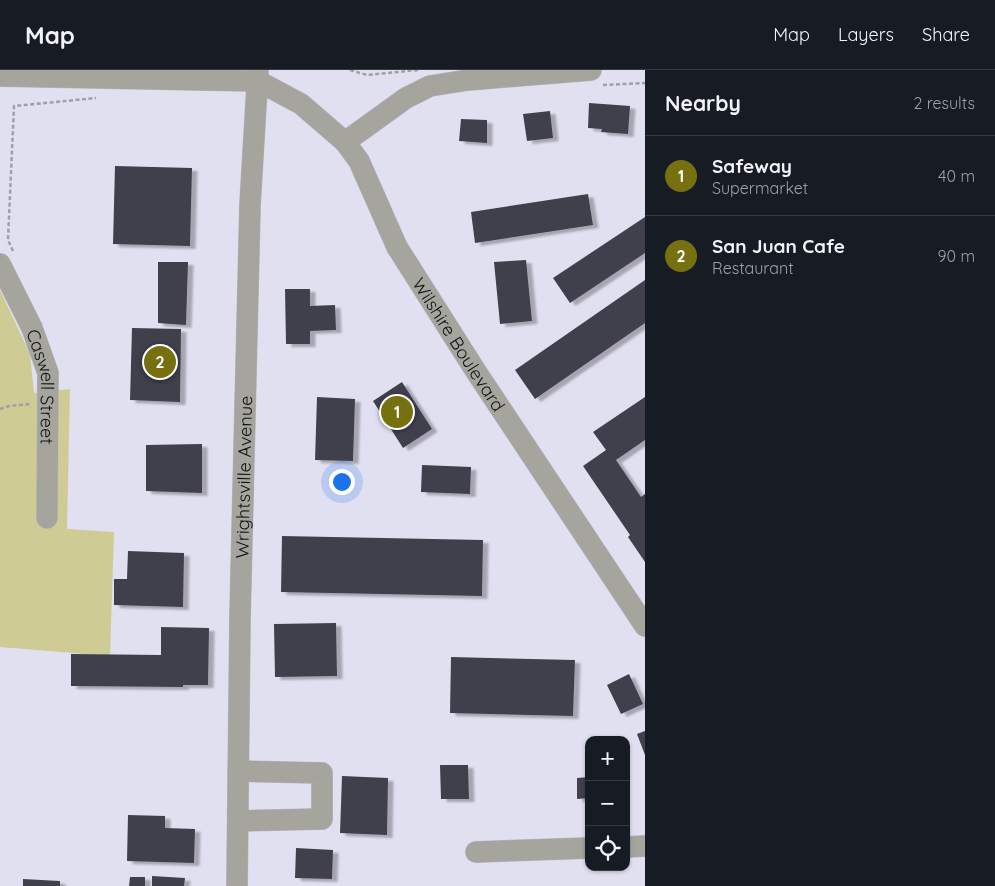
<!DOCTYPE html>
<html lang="en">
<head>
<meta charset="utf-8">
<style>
	body { margin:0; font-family:Quicksand,sans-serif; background:#242831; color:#f1f3f6 }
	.controls { position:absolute; right:15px; bottom:15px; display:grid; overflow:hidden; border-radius:10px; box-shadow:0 1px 4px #0004 }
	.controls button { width:45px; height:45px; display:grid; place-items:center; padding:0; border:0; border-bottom:1px solid #363941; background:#171b24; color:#f1f3f6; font:25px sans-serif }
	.you { position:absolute; left:341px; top:411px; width:18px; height:18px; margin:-12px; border:4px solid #fff; border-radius:50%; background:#1a73e8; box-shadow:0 0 0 8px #1a73e833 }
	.badge { display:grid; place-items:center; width:32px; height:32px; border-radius:50%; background:#777010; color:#fff; font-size:16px; font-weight:700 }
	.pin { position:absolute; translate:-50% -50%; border:2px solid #fff; box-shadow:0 1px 5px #0006 }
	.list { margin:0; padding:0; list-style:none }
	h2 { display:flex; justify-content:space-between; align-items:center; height:65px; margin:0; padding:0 20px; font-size:21px }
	h2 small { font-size:16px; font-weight:400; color:#9ea1a6 }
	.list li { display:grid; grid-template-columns:32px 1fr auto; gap:15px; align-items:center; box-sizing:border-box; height:80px; padding:0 20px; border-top:1px solid #363941 }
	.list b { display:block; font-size:19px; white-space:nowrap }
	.list p { margin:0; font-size:16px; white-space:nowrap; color:#9ea1a6 }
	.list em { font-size:16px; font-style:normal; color:#9ea1a6 }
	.icon { flex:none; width:28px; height:28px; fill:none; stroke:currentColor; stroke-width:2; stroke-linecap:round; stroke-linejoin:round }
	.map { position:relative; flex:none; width:645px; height:816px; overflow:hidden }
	header { display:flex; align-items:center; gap:30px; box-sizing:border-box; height:70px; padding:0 25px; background:#171b24; border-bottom:1px solid #363941 }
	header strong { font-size:24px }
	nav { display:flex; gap:28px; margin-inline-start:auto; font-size:18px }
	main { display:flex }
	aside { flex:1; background:#171b24 }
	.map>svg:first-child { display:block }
	.green { fill:#cfcb94 }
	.building { fill:#413f4d; filter:url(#shadow) }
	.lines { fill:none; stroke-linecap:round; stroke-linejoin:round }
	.minor-casing { stroke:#bbbac9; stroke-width:22 }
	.path { stroke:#9f9eab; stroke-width:2.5; stroke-dasharray:4 2.5; stroke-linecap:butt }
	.minor { stroke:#a5a59e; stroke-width:21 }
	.labels { text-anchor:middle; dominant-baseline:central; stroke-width:5; stroke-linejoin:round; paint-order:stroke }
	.street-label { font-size:18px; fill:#100f15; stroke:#eeedfd }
</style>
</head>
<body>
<header>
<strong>Map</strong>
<nav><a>Map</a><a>Layers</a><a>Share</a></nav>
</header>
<main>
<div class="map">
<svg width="645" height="816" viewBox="0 0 645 816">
	<defs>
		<filter id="shadow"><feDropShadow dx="5.5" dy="3" stdDeviation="1" flood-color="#0004"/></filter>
	</defs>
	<rect width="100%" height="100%" fill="#e1e0f0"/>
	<path class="green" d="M0,220L30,284L34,323L70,319L67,459L114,462L110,586L0,577Z"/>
	<path class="building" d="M589,33L630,36L628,64L601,62L602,59L588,58Z
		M550,41L553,68L527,71L523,44Z
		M461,49L487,50V73L459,71Z
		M115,96L192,98L190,176L113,174Z
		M588,124L593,155L475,173L471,142Z
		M645,147V183L570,233L553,208Z
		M526,190L532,251L500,254L494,192Z
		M158,192H188L186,255L158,253Z
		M645,210V253L535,329L515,300Z
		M285,219H310V236L335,235L336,260L310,261V274H286Z
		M132,258L181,259L180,332L130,330Z
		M402,312L432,359L403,378L373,331Z
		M317,327L355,329L353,391L315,390Z
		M645,327V370L616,390L641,427L645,424V492L628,467L630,465L583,396L606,380L593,362Z
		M202,374V423L146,421V375Z
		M422,395L471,397L470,424L421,422Z
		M282,466L483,470L482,526L281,522Z
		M128,481L184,483L183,537L114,535V509H127Z
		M336,553L337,606L275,607L274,554Z
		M161,557L209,558L208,615H183V617L71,616V584L161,585Z
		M451,587L575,590L573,646L450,643Z
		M629,604L643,634L621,644L607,615Z
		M645,661V685L637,664Z
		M440,695H468L469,729H441Z
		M342,706L388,708L387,765L340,763Z
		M589,707V728L577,729V708Z
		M128,745L165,746V758L195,759L194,793L127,791Z
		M296,778L333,780L332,809L295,808Z
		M152,806L185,808L184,816H152Z
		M130,807H145V816H129Z
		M23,809L60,811V816H23Z"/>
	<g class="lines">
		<defs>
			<g id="minor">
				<path id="s1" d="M0,6L258,11L301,34L345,72L359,91L397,177L475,300L645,556"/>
				<path d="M345,72L406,28L430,16L468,10L591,0"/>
				<path id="s2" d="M0,194L32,258L48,303L47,448"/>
				<path d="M238,751L322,749V703L238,701"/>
				<path d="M626,777L645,776"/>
				<path d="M476,782L589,778"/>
				<path id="s3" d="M237,816L240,547L250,135L258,0"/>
			</g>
		</defs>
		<use href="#minor" class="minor-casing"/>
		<path class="path" d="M350,0L367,5L418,0
			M603,15L645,13
			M13,181L8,170L14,36L96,28
			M0,339L9,336L30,334"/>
		<use href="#minor" class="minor"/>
	</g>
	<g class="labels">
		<g class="street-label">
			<text stroke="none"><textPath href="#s1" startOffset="598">Wilshire Boulevard</textPath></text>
			<text stroke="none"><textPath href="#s2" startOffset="132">Caswell Street</textPath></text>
			<text stroke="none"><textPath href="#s3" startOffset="409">Wrightsville Avenue</textPath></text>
		</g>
	</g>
</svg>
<div class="controls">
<button>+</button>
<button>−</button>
<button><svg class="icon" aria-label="locate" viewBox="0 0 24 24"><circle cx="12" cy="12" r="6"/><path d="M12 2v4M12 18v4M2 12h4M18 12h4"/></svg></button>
</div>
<div class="you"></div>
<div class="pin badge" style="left:397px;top:342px">1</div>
<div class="pin badge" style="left:160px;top:292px">2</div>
</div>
<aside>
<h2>Nearby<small>2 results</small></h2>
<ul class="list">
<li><span class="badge">1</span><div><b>Safeway</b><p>Supermarket</p></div><em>40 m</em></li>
<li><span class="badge">2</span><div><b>San Juan Cafe</b><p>Restaurant</p></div><em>90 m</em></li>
</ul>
</aside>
</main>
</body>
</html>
